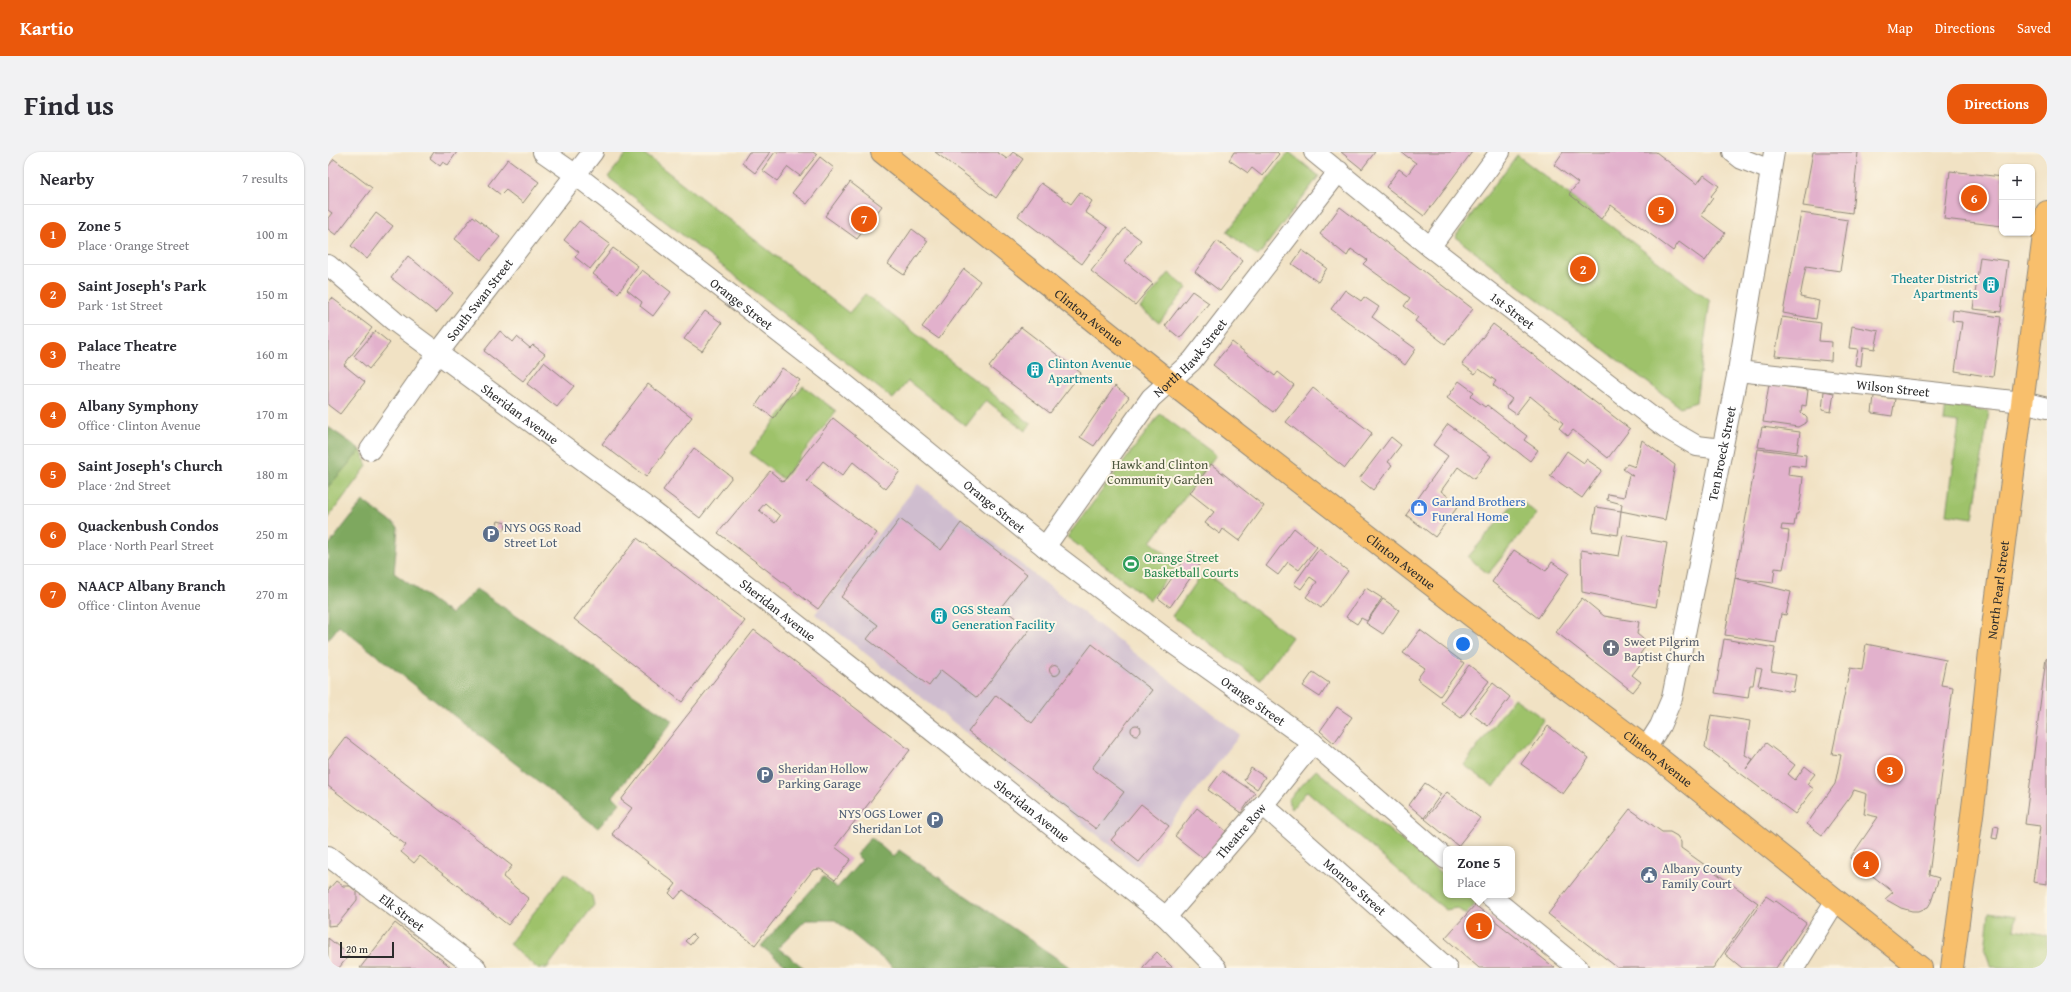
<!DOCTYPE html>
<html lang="en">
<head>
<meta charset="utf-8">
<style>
	body { margin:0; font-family:"Gentium Book Plus",serif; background:#f2f2f3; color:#2b2b33 }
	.controls { position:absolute; right:12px; top:12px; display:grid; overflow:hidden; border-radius:8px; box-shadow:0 1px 3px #0004 }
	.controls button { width:36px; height:36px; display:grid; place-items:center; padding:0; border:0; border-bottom:1px solid #e1e1e2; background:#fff; color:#2b2b33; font:20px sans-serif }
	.scale { position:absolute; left:12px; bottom:10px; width:54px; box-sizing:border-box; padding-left:4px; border:2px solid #2b2b2b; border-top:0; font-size:11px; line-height:14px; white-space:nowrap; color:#2b2b2b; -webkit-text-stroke:3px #fcf5e5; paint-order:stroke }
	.you { position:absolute; left:1135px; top:492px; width:14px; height:14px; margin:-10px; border:3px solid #fff; border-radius:50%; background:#1a73e8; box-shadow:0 0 0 6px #1a73e833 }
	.badge { display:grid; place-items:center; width:26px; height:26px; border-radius:50%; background:#ea580c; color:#fff; font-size:13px; font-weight:700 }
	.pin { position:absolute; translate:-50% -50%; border:2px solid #fff; box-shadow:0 1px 4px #0006 }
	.popup { position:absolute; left:1115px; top:694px; width:72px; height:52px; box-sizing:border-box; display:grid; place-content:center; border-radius:8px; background:#fff; filter:drop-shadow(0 1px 3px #0005); font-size:13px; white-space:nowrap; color:#7c7c81 }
	.popup b { font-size:15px; color:#2b2b33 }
	.popup::after { content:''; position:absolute; left:50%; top:100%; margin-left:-8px; border:8px solid transparent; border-top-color:#fff }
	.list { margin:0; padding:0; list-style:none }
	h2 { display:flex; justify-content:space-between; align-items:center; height:52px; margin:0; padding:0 16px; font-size:17px }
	h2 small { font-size:13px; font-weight:400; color:#7c7c81 }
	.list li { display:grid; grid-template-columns:26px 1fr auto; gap:12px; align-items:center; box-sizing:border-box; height:60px; padding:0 16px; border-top:1px solid #e1e1e2 }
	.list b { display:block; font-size:15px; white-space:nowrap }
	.list p { margin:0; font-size:13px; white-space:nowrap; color:#7c7c81 }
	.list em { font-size:13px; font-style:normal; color:#7c7c81 }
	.map { position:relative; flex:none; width:1719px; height:816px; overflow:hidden; border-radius:16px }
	header { display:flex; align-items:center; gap:24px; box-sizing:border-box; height:56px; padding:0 20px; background:#ea580c; color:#fff }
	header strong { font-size:19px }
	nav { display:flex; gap:22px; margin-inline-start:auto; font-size:14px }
	.intro { display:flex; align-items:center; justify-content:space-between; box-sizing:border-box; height:96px; padding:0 24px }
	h1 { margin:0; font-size:28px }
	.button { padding:10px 18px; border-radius:16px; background:#ea580c; color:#fff; font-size:14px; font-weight:700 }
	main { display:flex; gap:24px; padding:0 24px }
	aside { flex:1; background:#fff; border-radius:16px; box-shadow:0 1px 3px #0004 }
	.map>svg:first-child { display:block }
	.industrial { fill:#cfbdcf }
	.green { fill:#9ec26b; stroke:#64764b }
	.forest { fill:#7ea85f; stroke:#546a45 }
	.building { fill:#e2b1cc; fill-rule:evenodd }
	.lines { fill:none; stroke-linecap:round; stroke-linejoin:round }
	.minor-casing { stroke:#8e8678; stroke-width:22 }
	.major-casing { stroke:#8e8678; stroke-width:24 }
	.minor { stroke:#fff; stroke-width:20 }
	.major { stroke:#f8bf6c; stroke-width:22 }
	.labels { text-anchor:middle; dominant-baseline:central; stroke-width:4; stroke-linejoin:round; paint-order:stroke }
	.culture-label { font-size:13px; fill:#0d838f; stroke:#fcf5e5; text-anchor:start }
	.street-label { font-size:13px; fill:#2b2b2b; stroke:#fcf5e5 }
	.park-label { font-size:13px; fill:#4e583e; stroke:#fcf5e5 }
	.shop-label { font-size:13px; fill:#366cbe; stroke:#fcf5e5; text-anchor:start }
	.service-label { font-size:13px; fill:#4e5e75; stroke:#fcf5e5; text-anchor:start }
	.leisure-label { font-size:13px; fill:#27864d; stroke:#fcf5e5; text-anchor:start }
	.worship-label { font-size:13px; fill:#5b616d; stroke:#fcf5e5; text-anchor:start }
</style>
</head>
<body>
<header>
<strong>Kartio</strong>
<nav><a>Map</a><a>Directions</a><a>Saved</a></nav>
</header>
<div class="intro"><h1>Find us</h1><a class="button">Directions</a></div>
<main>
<aside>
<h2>Nearby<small>7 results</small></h2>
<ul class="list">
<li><span class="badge">1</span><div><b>Zone 5</b><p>Place · Orange Street</p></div><em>100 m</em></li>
<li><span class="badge">2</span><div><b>Saint Joseph's Park</b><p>Park · 1st Street</p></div><em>150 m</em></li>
<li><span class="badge">3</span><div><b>Palace Theatre</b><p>Theatre</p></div><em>160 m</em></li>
<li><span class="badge">4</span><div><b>Albany Symphony</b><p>Office · Clinton Avenue</p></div><em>170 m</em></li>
<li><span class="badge">5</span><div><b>Saint Joseph's Church</b><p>Place · 2nd Street</p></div><em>180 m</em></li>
<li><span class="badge">6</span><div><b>Quackenbush Condos</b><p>Place · North Pearl Street</p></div><em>250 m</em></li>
<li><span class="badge">7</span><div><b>NAACP Albany Branch</b><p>Office · Clinton Avenue</p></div><em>270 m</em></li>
</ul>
</aside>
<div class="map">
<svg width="1719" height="816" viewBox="0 0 1719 816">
	<rect width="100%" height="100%" fill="#fcf5e5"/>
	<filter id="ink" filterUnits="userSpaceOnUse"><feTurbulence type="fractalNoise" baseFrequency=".025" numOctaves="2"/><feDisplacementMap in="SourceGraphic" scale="8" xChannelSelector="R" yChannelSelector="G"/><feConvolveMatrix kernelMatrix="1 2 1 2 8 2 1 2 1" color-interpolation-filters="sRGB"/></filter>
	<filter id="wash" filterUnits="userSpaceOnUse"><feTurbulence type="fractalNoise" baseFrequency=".012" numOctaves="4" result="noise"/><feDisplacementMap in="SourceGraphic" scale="16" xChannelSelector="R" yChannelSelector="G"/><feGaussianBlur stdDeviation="0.9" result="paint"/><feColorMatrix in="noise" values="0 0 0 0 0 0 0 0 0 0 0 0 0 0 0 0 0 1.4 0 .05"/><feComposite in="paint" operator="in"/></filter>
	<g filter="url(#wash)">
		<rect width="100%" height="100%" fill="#f1e2c4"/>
		<path class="industrial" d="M590,332L912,583L809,714L487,462Z"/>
		<path class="green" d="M300,0H314L521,161L537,142L703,272L697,279L658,248L638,274L580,229L565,247L280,25Z
			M961,0L991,24L930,104L899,80Z
			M1189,3L1382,149L1368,250L1352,255L1127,85Z
			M841,121L859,136L831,171L812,156Z
			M475,234L508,259L455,327L422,301Z
			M1618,253L1661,259L1645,366L1619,362L1631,271L1616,269Z
			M832,262L888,303L823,390L850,411L822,448L739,385Z
			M0,275L33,298L39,314L0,366Z
			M1190,346L1209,362L1160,422L1140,405Z
			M876,420L964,485L932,528L844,464Z
			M1186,546L1216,567L1166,635L1136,613Z
			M988,618L1118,725V743C1129,743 1143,740 1147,753L1138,763L1129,756L1118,758L1082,729L979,639L964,657L960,648Z
			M237,721L264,744L266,753L219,816H209L181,792Z
			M1661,760L1688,764L1686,777L1719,783V816L1663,815L1657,798Z"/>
		<path class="forest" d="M0,275L33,298L0,335Z
			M35,349L70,375L66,421L123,462L148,437L345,569L285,644L292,651L270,676L11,474L0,488V394Z
			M543,685L565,705L571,698L743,816H566L507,768H478L450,796L476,816H461L433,794L495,725L509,736L534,708L528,703Z"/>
		<g id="blocks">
			<path class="building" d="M106,0H129L120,13L115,10L112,14L102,6Z
				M421,0H442L427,21L414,11Z
				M447,0H485L489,3L472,24L460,15L449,29L434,18Z
				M607,0H669L679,7L685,0L695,7L668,46Z
				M906,0H949L951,2L934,24L924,16L920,21L901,8Z
				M1013,0H1047L1034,17Z
				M1073,0H1144L1096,64L1058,35L1071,17L1079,23L1088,11Z
				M1235,0H1328L1369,32L1376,23L1391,34L1383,44L1385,46L1373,63L1397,81L1377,109L1351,90L1345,99L1283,53L1273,67L1241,42L1250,31L1226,13Z
				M1485,0H1530L1524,61L1475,54Z
				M492,5L506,16L479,52L464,41Z
				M6,7L44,36L8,83L0,77V66L4,61L0,58V15Z
				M180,7L211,30L195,51L178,38L173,43L160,33Z
				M1622,19L1674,25V74L1616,67Z
				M522,30L554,54L529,87L497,64Z
				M713,31L743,52L752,40L764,49L757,60L780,76L754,112L690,64Z
				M1012,55L1145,157L1117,192L1087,169L1090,165L1076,154L1082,146L1035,112L1039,108L1023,97L1019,104L992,82Z
				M48,61L65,74L39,107L23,94Z
				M1473,61L1520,68L1512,119L1478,114L1472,145L1491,149L1488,167L1455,161Z
				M145,64L172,85L153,108L127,87Z
				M251,69L282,92L262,117L247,105L251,100L236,88Z
				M797,76L813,88L796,109L825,132L807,153L763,119Z
				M584,77L600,89L576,123L560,112Z
				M889,89L915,109L892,139L867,120Z
				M285,96L310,114L290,141L265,122Z
				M974,98L999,116L990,130L964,112Z
				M80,104L125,141L108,161L63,126Z
				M1652,105L1680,109L1673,160L1645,157Z
				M636,117L652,129L611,187L594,175Z
				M314,118L343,140L325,164L312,154L314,150L299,138Z
				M1017,138L1033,149L1036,145L1051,155L1044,165L1088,197L1077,213L1003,157Z
				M864,139L881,151L852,186L837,174Z
				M4,146L44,176L16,213L37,230L12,262L0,253V151Z
				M1625,158L1673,165L1665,225L1627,219L1634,170L1624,169Z
				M377,159L394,171L374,199L356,187Z
				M1454,165L1493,171L1491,189L1504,190L1503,209L1447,204Z
				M1165,172L1302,277L1280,306L1245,278L1240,284L1231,276L1235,271L1202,244L1188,262L1178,255L1184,247L1165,233L1168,229L1151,217L1147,222L1134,212Z
				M1524,174L1551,179L1547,197L1535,195L1533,214L1527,213L1530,197L1521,196Z
				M693,175L753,221L722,261L661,215Z
				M47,179L62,191L41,217L26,204Z
				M172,179L185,190L189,185L202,196L205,193L217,202L195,229L156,199Z
				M904,190L947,224L950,220L966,233L945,260L885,213Z
				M216,210L246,234L229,255L199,232Z
				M454,216L472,228L446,266L428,253Z
				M1131,229L1146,240L1142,244L1157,255L1159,253L1199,284L1196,288L1210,298L1202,309L1119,246Z
				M320,232L364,265L318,325L274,292Z
				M1441,232L1480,238L1478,254L1474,253L1473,260L1479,266V270L1470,275L1435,270Z
				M787,234L801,245L766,294L752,285Z
				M985,236L1044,281L1017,316L958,270Z
				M1496,239L1506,241L1503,260L1494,258Z
				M1546,244L1567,247L1564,264L1544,261Z
				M505,266L572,319L558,337L525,310L514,324L495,309L479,329L549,381L490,457L390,381L442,319L455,330ZM437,351L452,364L447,371L431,358Z
				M1120,272L1163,304L1146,327L1130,315L1113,339L1131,353L1107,385L1078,363L1120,304L1105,293Z
				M1434,275L1472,280L1469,300L1430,295Z
				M1063,285L1073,293L1060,310L1064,313L1045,338L1031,327Z
				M1314,288L1347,313L1337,368L1293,359L1290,383L1264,379L1268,355L1293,359L1294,352L1279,348L1280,342L1296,345L1301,323L1305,324L1295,317L1299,312L1307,315Z
				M366,296L404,325L372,366L335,338Z
				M1430,297L1478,303L1477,315L1461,313L1460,323L1475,325L1473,345L1470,362H1468L1466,374L1454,373L1453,378L1461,379L1459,397L1455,417L1447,416L1445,431L1407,426Z
				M1239,299L1256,311L1258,307L1274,318L1254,346L1222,324Z
				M883,312L936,354L911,389L895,377L892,382L877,371L886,360L862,341Z
				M572,367L613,398L633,371L699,422L673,455L702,477L649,546L613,518L601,534L539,487L550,473L513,445Z
				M170,369L178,371L177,378L168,376Z
				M966,376L989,395L971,418L960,410L950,423L938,414Z
				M1295,383L1339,391L1328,455L1254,440L1253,398L1291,404Z
				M309,386L417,469L354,550L246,467Z
				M991,397L1020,419L993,456L978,445L989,430L982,425L973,437L966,432Z
				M1186,398L1218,419L1224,410L1241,421L1210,466L1164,430Z
				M862,400L875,408L842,455L830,446Z
				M1407,426L1463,440L1458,463L1453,462L1448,491L1397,483Z
				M1038,436L1054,446L1039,469L1033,466L1029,472L1018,465Z
				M1254,446L1276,464L1311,470L1309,482L1320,491L1312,502L1317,506L1304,523L1313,530L1305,540L1228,480Z
				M1055,447L1071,458L1055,482L1038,471Z
				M426,478L582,598L507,695L523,707L507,728L492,717L485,718L427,793L355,738L347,747L341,741L348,732L284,682L304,656L293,648Z
				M1092,478L1136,511L1112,544L1089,527L1097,516L1075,501Z
				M1396,487L1447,496L1443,519L1468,523L1465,540L1430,533L1434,517L1428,516L1425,533H1422L1420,546L1387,541Z
				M764,492L824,538L764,616L796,640L768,677L640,580L668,543L704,571Z
				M1538,492L1618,508L1613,533L1625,535L1601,723L1611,726L1603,750L1600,755L1591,759H1584L1573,756L1557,747L1565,740L1522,706L1550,665L1536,662L1539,642L1526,638L1523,644L1494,683L1479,672L1507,632L1513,603L1504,602L1522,516L1534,518Z
				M1718,506L1719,507V732L1705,730L1712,674L1697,672Z
				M721.5 518a5.5 5.5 0 1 1 11 0a5.5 5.5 0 1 1-11 0Z
				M1141,513L1161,529L1133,566L1113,551Z
				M985,520L1001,531L992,545L975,534Z
				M1165,531L1182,545L1160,574L1142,561Z
				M1009,555L1024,565L1006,591L992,579Z
				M1383,563L1422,569L1417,603L1425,607L1418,617L1438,591L1467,613L1460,622L1467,628L1477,614L1487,622L1479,632L1486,637L1467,662L1377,595Z
				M803 578a5 5 0 1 1 10 0a5 5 0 1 1-10 0Z
				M1220,574L1261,606L1235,642L1193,612Z
				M17,585L184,714L175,725L201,747L180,773L92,704L86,711L73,700L78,693L0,634V607Z
				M923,616L937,625L929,637L916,628Z
				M894,619L927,641L913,661L880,638Z
				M1097,631L1113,642L1096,666L1081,653Z
				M1119,640L1152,666L1130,694L1097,667Z
				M813,652L841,674L811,710L783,688Z
				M869,656L898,679L876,707L847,684Z
				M1302,657L1334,680H1342L1349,684L1353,690V696L1430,751L1385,816H1290L1220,762Z
				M1666,674L1671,675L1669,687L1664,686Z
				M8,729L15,734H22L29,740V748L9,773L0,774V738Z
				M1438,744L1447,750L1448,749L1478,771L1448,816H1414L1397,802Z
				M1147,753L1227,816H1151L1117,786Z
				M67,771L124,816H32Z
				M364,782L368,786L362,793L357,789Z
				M0,786L21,803L11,816H0Z
				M829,800L845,816H814Z"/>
		</g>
	</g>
	<g filter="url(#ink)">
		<use href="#blocks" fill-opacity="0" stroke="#8e8678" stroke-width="1"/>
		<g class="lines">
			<defs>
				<g id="minor">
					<path id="s1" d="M215,0L248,23L507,224L717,395L836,485L985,591L1118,707"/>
					<path id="s2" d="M986,0L1102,95L1338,276L1369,294L1394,297"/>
					<path d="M1405,0L1414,7L1442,18"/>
					<path d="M1102,95L1172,0"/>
					<path id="s3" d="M0,113L66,169L324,359L578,558L838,765L888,816"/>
					<path id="s4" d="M1410,219L1695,250L1719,256"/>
					<path id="s5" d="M42,298L110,201L265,0"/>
					<path id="s6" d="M717,395L823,246L864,209L1011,19"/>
					<path id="s7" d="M1318,596L1332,574L1344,546L1410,219L1446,0"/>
					<path id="s8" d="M935,653L1119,816"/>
					<path id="s9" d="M0,704L148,816"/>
					<path d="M1161,743L1250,816"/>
					<path id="s10" d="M838,765L935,653L985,591"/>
					<path d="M1466,816L1508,748"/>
				</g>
				<g id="major">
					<path id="s11" d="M554,0L852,238L1202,509L1318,596L1593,816"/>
					<path id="s12" d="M1624,816L1647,640L1663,490L1719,60"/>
				</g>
			</defs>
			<use href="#minor" class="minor-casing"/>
			<use href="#major" class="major-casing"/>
			<use href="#minor" class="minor"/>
			<use href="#major" class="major"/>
		</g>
	</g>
	<defs>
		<symbol id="building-disc" viewBox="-11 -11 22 22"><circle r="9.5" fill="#0f9aa8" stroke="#fcf5e5"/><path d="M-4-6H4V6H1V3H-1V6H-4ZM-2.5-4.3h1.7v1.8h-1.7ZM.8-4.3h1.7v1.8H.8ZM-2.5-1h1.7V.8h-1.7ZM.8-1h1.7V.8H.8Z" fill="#fff"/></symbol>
		<symbol id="shop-disc" viewBox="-11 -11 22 22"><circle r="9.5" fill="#3f7fe0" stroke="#fcf5e5"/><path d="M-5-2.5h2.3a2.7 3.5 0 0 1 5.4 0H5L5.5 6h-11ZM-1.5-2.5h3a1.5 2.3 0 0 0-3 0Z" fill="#fff"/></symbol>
		<symbol id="parking-disc" viewBox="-11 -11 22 22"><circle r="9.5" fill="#5c6f8a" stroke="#fcf5e5"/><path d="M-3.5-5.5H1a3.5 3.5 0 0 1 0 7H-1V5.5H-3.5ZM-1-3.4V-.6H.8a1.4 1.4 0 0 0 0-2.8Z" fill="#fff"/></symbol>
		<symbol id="stadium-disc" viewBox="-11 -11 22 22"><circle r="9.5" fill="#2e9e5b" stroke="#fcf5e5"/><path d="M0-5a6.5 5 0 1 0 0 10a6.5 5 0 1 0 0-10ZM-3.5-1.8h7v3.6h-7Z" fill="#fff"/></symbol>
		<symbol id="church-disc" viewBox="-11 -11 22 22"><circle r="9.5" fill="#6b7280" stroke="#fcf5e5"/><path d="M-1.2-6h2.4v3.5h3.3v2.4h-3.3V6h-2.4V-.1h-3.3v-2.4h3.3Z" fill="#fff"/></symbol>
		<symbol id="civic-disc" viewBox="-11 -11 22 22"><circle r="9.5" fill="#5c6f8a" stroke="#fcf5e5"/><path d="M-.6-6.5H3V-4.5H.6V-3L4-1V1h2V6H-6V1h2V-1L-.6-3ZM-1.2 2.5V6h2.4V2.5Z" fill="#fff"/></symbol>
	</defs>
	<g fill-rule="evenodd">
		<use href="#building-disc" x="1653" y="123" width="20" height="20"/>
		<use href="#building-disc" x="697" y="208" width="20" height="20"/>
		<use href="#shop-disc" x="1081" y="346" width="20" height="20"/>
		<use href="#parking-disc" x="153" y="372" width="20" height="20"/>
		<use href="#stadium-disc" x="793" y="402" width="20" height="20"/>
		<use href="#building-disc" x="601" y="454" width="20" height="20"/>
		<use href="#church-disc" x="1273" y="486" width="20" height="20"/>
		<use href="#parking-disc" x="427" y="613" width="20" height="20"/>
		<use href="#parking-disc" x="597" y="658" width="20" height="20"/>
		<use href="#civic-disc" x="1311" y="713" width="20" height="20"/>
	</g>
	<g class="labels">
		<g class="culture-label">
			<text x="1650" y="126" text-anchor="end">Theater District<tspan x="1650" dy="15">Apartments</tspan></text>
			<text x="720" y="211">Clinton Avenue<tspan x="720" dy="15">Apartments</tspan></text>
			<text x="624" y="457">OGS Steam<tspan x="624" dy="15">Generation Facility</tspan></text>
		</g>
		<g class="street-label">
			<text stroke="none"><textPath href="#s5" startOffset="186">South Swan Street</textPath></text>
			<text stroke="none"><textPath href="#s1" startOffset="250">Orange Street</textPath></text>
			<text stroke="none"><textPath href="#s2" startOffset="254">1st Street</textPath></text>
			<text stroke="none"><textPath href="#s11" startOffset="265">Clinton Avenue</textPath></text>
			<text stroke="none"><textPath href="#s6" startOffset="239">North Hawk Street</textPath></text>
			<text stroke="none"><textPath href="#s4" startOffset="156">Wilson Street</textPath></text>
			<text stroke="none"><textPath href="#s3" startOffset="243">Sheridan Avenue</textPath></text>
			<text stroke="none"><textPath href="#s7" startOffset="306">Ten Broeck Street</textPath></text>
			<text stroke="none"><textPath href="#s1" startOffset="574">Orange Street</textPath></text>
			<text stroke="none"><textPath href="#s11" startOffset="661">Clinton Avenue</textPath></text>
			<text stroke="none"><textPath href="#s12" startOffset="381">North Pearl Street</textPath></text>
			<text stroke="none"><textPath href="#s3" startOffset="567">Sheridan Avenue</textPath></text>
			<text stroke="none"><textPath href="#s1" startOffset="898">Orange Street</textPath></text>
			<text stroke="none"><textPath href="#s11" startOffset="985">Clinton Avenue</textPath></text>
			<text stroke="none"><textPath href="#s3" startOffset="891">Sheridan Avenue</textPath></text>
			<text stroke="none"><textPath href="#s10" startOffset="114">Theatre Row</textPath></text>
			<text stroke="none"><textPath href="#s8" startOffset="123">Monroe Street</textPath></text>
			<text stroke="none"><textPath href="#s9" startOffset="93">Elk Street</textPath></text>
		</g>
		<g class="park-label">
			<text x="832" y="312">Hawk and Clinton<tspan x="832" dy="15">Community Garden</tspan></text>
		</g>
		<g class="shop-label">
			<text x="1104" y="349">Garland Brothers<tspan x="1104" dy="15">Funeral Home</tspan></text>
		</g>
		<g class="service-label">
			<text x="176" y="375">NYS OGS Road<tspan x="176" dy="15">Street Lot</tspan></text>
			<text x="450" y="616">Sheridan Hollow<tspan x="450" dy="15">Parking Garage</tspan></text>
			<text x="594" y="661" text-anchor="end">NYS OGS Lower<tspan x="594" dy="15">Sheridan Lot</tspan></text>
			<text x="1334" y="716">Albany County<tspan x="1334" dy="15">Family Court</tspan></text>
		</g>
		<g class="leisure-label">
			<text x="816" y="405">Orange Street<tspan x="816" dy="15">Basketball Courts</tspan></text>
		</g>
		<g class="worship-label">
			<text x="1296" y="489">Sweet Pilgrim<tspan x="1296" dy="15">Baptist Church</tspan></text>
		</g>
	</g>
</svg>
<div class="controls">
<button>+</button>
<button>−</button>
</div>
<div class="scale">20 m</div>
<div class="you"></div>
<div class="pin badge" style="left:1151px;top:774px">1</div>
<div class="popup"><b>Zone 5</b>Place</div>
<div class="pin badge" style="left:1255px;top:117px">2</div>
<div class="pin badge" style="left:1562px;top:618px">3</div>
<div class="pin badge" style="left:1538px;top:712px">4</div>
<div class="pin badge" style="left:1333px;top:58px">5</div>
<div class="pin badge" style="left:1646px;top:46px">6</div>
<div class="pin badge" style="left:536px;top:67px">7</div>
</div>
</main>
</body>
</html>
